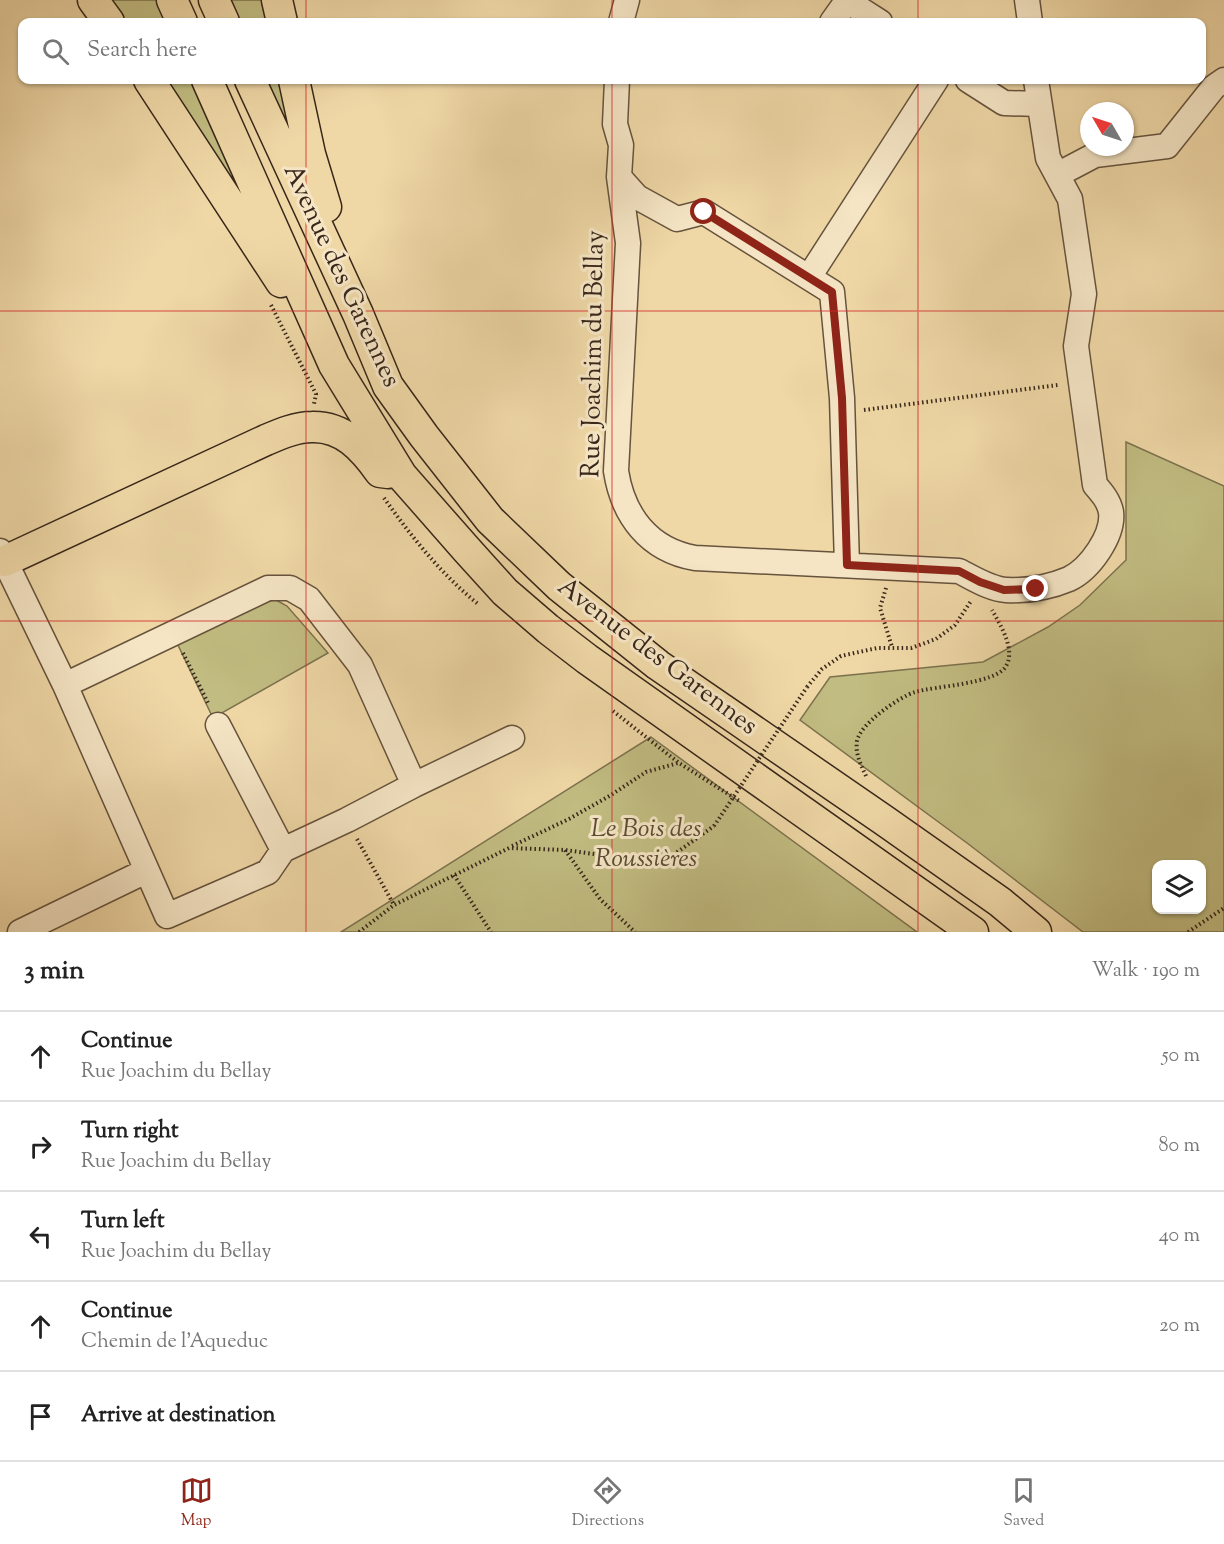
<!DOCTYPE html>
<html lang="en">
<head>
<meta charset="utf-8">
<style>
	body { margin:0; font-family:"Sorts Mill Goudy",serif; background:#f2f2f2; color:#222 }
	.controls { position:absolute; right:18px; bottom:18px; display:grid; overflow:hidden; border-radius:12px; box-shadow:0 2px 4px #0004 }
	.controls button { width:54px; height:54px; display:grid; place-items:center; padding:0; border:0; border-bottom:2px solid #e0e0e0; background:#fff; color:#222; font:30px sans-serif }
	.compass { position:absolute; left:1080px; top:102px; width:54px; height:54px; border-radius:50%; background:#fff; box-shadow:0 2px 4px #0004; rotate:309deg }
	.stop { position:absolute; width:18px; height:18px; margin:-14px; border:4px solid #8f2418; border-radius:50%; background:#fff }
	.stop.end { background:#8f2418; border-color:#fff; box-shadow:0 2px 6px #0008 }
	.list { margin:0; padding:0; list-style:none }
	h2 { display:flex; justify-content:space-between; align-items:center; height:78px; margin:0; padding:0 24px; font-size:26px }
	h2 small { font-size:20px; font-weight:400; color:#767676 }
	.list li { display:grid; grid-template-columns:39px 1fr auto; gap:18px; align-items:center; box-sizing:border-box; height:90px; padding:0 24px; border-top:2px solid #e0e0e0 }
	.list b { display:block; font-size:22px; white-space:nowrap }
	.list p { margin:0; font-size:20px; white-space:nowrap; color:#767676 }
	.list em { font-size:20px; font-style:normal; color:#767676 }
	.icon { flex:none; width:33px; height:33px; fill:none; stroke:currentColor; stroke-width:2; stroke-linecap:round; stroke-linejoin:round }
	.map { position:relative; flex:none; width:1224px; height:932px; overflow:hidden }
	.search { position:absolute; background:#fff; box-shadow:0 2px 4px #0004; left:18px; right:18px; top:18px; height:66px; display:flex; align-items:center; gap:15px; box-sizing:border-box; padding:0 21px; border-radius:12px; color:#767676; font-size:22px }
	.sheet { height:528px; background:#fff }
	nav { display:flex; justify-content:space-around; align-items:center; box-sizing:border-box; height:84px; border-top:2px solid #e0e0e0; background:#fff; font-size:16px; color:#767676 }
	nav a { display:grid; justify-items:center; gap:3px }
	nav .on { color:#8f2418 }
	.map>svg:first-child { display:block }
	.green { fill:#c1bc81; stroke:#7c724e; stroke-width:1.5; fill-rule:evenodd }
	.lines { fill:none; stroke-linecap:round; stroke-linejoin:round }
	.minor-casing { stroke:#66533d; stroke-width:27 }
	.major-casing { stroke:#38271a; stroke-width:33 }
	.path { stroke:#38271a; stroke-width:4; stroke-dasharray:1.5 3; stroke-linecap:butt }
	.minor { stroke:#f5e5c5; stroke-width:24 }
	.major { stroke:#efd7a6; stroke-width:30 }
	.path-bridge { stroke:#38271a; stroke-width:4; stroke-dasharray:1.5 3; stroke-linecap:butt }
	.route { stroke:#8f2418; stroke-width:8 }
	.grid { fill:none; stroke:#d62828; stroke-width:1.5; stroke-opacity:0.55 }
	.labels { text-anchor:middle; dominant-baseline:central; stroke-width:6; stroke-linejoin:round; paint-order:stroke }
	.street-label { font-size:26px; fill:#38271a; stroke:#f5e5c5 }
	.park-label { font-size:26px; font-style:italic; fill:#5a4c34; stroke:#f5e5c5 }
</style>
</head>
<body>
<div class="map">
<svg width="1224" height="932" viewBox="0 0 1224 932">
	<rect width="100%" height="100%" fill="#efd7a6"/>
	<filter id="stains"><feTurbulence type="fractalNoise" baseFrequency=".00333" numOctaves="4"/><feColorMatrix values="0 0 0 0 .2 0 0 0 0 .09 0 0 0 0 .02 0 0 0 .5 -.17"/></filter>
	<radialGradient id="worn" r=".72"><stop offset=".6" stop-color="#630" stop-opacity="0"/><stop offset="1" stop-color="#630" stop-opacity=".3"/></radialGradient>
	<path class="green" d="M103,0H158L169,22H119Z
		M229,0H265L273,22H239Z
		M158,80H195L249,207Z
		M265,80H283L294,143Z
		M1126,442L1224,486V932H1083L967,843L800,720L830,677L983,662L1048,627L1080,605L1126,560ZM1156,864H1202V909H1156Z
		M276,600L287,606L328,653L213,718L177,643L262,602Z
		M651,737L917,932H341Z"/>
	<g class="lines">
		<defs>
			<path id="minor" d="M1027,0L1030,22
				M621,22L627,0
				M832,22L847,1L880,22
				M617,80L615,124L621,145L619,177L628,243L616,471C623,516 649,550 695,558L959,571C973,578 990,589 1006,590C1027,591 1050,587 1069,579C1090,569 1114,535 1111,512C1109,501 1102,493 1095,485L1076,346L1084,294L1070,199L1048,158L1036,80
				M968,80L1004,103L1039,104
				M1057,175L1095,155L1167,146L1214,87L1224,80
				M619,177L637,197L677,219L704,212L832,292L842,398L847,565
				M809,277L936,80
				M0,551L65,685L167,916L268,872L283,850L347,820L414,785L512,738
				M65,685L268,588H290L309,599L360,665L414,785
				M218,725L283,850
				M20,932L146,871"/>
			<path id="major" d="M93,0L109,22
				M172,0L182,22
				M214,0L224,22
				M277,0L282,22
				M149,80L281,282
				M207,80L334,365L402,476L467,550L505,592L548,629L587,659L973,932
				M250,80L358,314L388,386L424,436L490,520L559,586L658,665L885,821L1000,902L1036,932
				M294,80L310,154L326,207
				M5,561L266,440C280,434 296,427 312,427C343,426 363,448 380,472L388,473"/>
		</defs>
		<use href="#minor" class="minor-casing"/>
		<use href="#major" class="major-casing"/>
		<path class="path" d="M271,305L316,394L314,404
			M864,410L1058,385
			M384,498C411,536 441,574 478,604
			M886,588L880,608L892,647
			M183,653L209,705
			M807,687L822,669L841,656L877,648H911L936,639L955,625L971,601
			M613,711L679,763L741,802
			M866,776C861,765 855,754 857,741C860,724 899,697 915,692C935,686 996,684 1006,666C1016,650 1000,624 992,610
			M357,839L394,905
			M512,846L569,819L611,795L646,772L678,763
			M565,850L600,899L635,932
			M454,875L491,932
			M359,932L394,905L509,848L565,850L623,858L673,855L714,826
			M1188,932L1224,908"/>
		<use href="#minor" class="minor"/>
		<use href="#major" class="major"/>
		<path class="path-bridge" d="M714,826L807,687"/>
	</g>
	<g class="lines">
		<path class="route" d="M704,212L832,292L842,398L847,565L959,571L980,582L1004,590L1036,589"/>
	</g>
	<path class="grid" d="M306,0V22M612,0V22M918,0V22M306,80V932M612,80V932M918,80V932M0,311H1224M0,621H1224"/>
	<g class="labels">
		<g class="street-label">
			<text transform="translate(341 276) rotate(65)">Avenue des Garennes</text>
			<text transform="translate(594 354) rotate(-89)">Rue Joachim du Bellay</text>
			<text transform="translate(657 657) rotate(37)">Avenue des Garennes</text>
		</g>
		<g class="park-label">
			<text x="646" y="829">Le Bois des<tspan x="646" dy="30">Roussières</tspan></text>
		</g>
	</g>
	<rect width="100%" height="100%" filter="url(#stains)"/>
	<rect width="100%" height="100%" fill="url(#worn)"/>
</svg>
<div class="controls">
<button><svg class="icon" aria-label="layers" viewBox="0 0 24 24"><path d="M12 4l9 5-9 5-9-5zM3 14l9 5 9-5"/></svg></button>
</div>
<svg class="compass" viewBox="-18 -18 36 36"><path d="M0-13l5 13h-10z" fill="#e53935"/><path d="M0 13l5-13h-10z" fill="#767676"/></svg>
<div class="stop" style="left:704px;top:212px"></div>
<div class="stop end" style="left:1036px;top:589px"></div>
<div class="search"><svg class="icon" aria-label="search" viewBox="0 0 24 24"><circle cx="10" cy="10" r="6"/><path d="M15 15l6 6"/></svg>Search here</div>
</div>
<section class="sheet">
<h2>3 min<small>Walk · 190 m</small></h2>
<ul class="list">
<li><svg class="icon" aria-label="ahead" viewBox="0 0 24 24"><path d="M12 20V5M6 11l6-6 6 6"/></svg><div><b>Continue</b><p>Rue Joachim du Bellay</p></div><em>50 m</em></li>
<li><svg class="icon" aria-label="right" viewBox="0 0 24 24"><path d="M7 20v-9h11M14 6l5 5-5 5"/></svg><div><b>Turn right</b><p>Rue Joachim du Bellay</p></div><em>80 m</em></li>
<li><svg class="icon" aria-label="left" viewBox="0 0 24 24"><path d="M17 20v-9H6M10 6l-5 5 5 5"/></svg><div><b>Turn left</b><p>Rue Joachim du Bellay</p></div><em>40 m</em></li>
<li><svg class="icon" aria-label="ahead" viewBox="0 0 24 24"><path d="M12 20V5M6 11l6-6 6 6"/></svg><div><b>Continue</b><p>Chemin de l'Aqueduc</p></div><em>20 m</em></li>
<li><svg class="icon" aria-label="arrive" viewBox="0 0 24 24"><path d="M6 21V4h12l-3 4 3 4H6"/></svg><div><b>Arrive at destination</b></div></li>
</ul>
</section>
<nav>
<a class="on"><svg class="icon" aria-label="map" viewBox="0 0 24 24"><path d="M3 6l6-2 6 2 6-2v14l-6 2-6-2-6 2zM9 4v14M15 6v14"/></svg>Map</a>
<a><svg class="icon" aria-label="directions" viewBox="0 0 24 24"><path d="M12 3l9 9-9 9-9-9zM9 14v-3h6M13 9l2 2-2 2"/></svg>Directions</a>
<a><svg class="icon" aria-label="saved" viewBox="0 0 24 24"><path d="M7 4h10v16l-5-4-5 4z"/></svg>Saved</a>
</nav>
</body>
</html>
